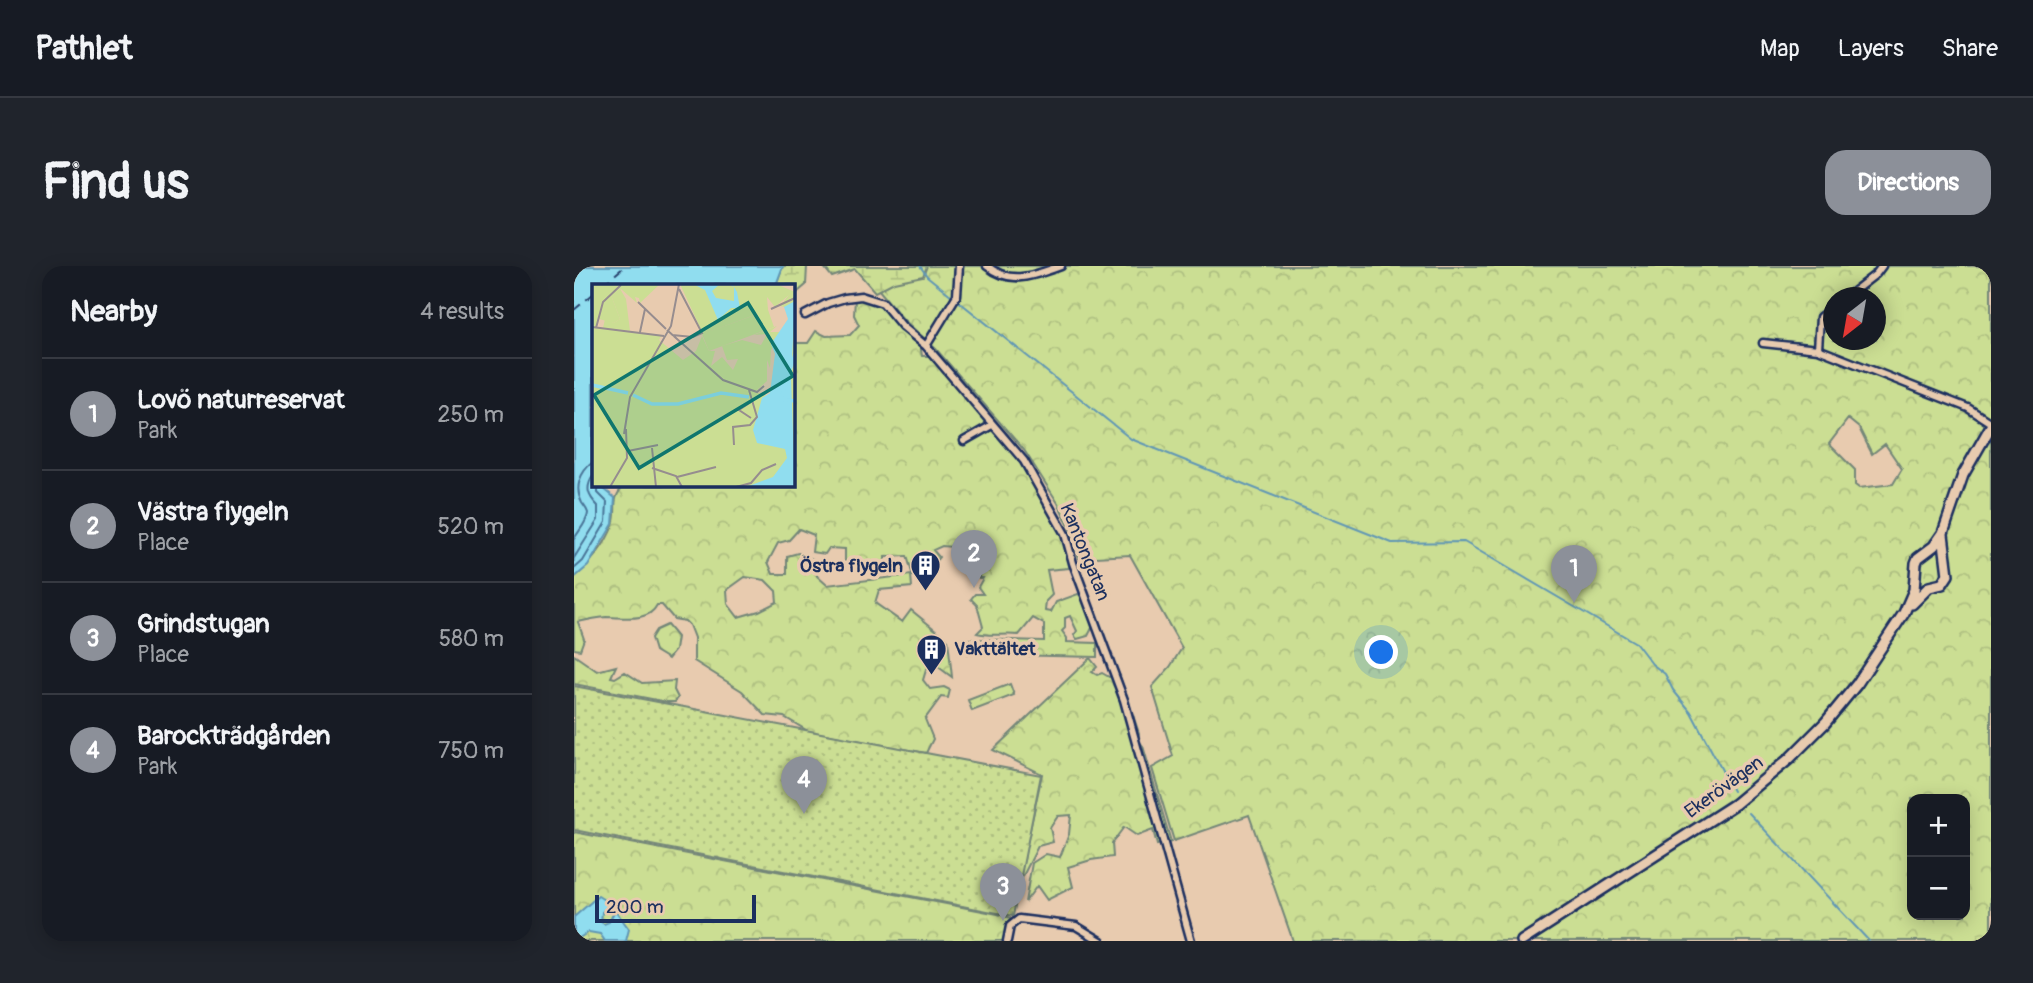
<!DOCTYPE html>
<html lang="en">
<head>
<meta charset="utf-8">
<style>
	body { margin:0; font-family:Pangolin,sans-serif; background:#20242c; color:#f1f3f6 }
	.controls { position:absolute; right:21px; bottom:21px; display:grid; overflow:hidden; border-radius:14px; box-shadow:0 4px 18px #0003 }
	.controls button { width:63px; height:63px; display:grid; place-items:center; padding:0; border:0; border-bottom:2px solid #363941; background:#171b24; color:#f1f3f6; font:35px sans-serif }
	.compass { position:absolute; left:1249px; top:21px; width:63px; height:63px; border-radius:50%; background:#171b24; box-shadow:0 4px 18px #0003; rotate:211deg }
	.scale { position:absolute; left:21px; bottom:18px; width:161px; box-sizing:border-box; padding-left:7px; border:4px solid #1b2f5e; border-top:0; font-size:19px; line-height:24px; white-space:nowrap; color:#1b2f5e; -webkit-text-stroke:5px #e8cbaf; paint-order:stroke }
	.you { position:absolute; left:808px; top:387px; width:24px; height:24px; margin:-18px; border:5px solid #fff; border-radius:50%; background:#1a73e8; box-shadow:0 0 0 10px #1a73e833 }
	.badge { display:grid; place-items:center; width:46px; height:46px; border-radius:50%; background:#8c9099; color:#fff; font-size:23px; font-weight:700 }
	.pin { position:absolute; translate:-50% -58px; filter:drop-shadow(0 2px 4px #0008) }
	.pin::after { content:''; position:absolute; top:37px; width:24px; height:21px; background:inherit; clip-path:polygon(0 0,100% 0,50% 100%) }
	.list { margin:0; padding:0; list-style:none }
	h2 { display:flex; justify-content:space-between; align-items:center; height:91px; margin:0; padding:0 28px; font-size:30px }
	h2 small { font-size:23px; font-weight:400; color:#9ea1a6 }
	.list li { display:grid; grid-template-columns:46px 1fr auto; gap:21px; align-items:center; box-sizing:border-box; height:112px; padding:0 28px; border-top:2px solid #363941 }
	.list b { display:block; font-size:26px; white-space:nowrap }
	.list p { margin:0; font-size:23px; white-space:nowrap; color:#9ea1a6 }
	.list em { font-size:23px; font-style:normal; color:#9ea1a6 }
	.map { position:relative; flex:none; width:1417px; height:675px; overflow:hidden; border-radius:21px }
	header { display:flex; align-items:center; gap:42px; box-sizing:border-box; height:98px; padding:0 35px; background:#171b24; border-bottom:2px solid #363941 }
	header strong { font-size:33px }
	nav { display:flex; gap:38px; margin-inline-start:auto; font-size:24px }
	.intro { display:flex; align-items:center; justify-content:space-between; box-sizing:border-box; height:168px; padding:0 42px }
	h1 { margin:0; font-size:49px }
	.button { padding:18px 32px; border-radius:21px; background:#8c9099; color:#fff; font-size:24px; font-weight:700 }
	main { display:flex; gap:42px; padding:0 42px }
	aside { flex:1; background:#171b24; border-radius:21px; box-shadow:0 4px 18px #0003 }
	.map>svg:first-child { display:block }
	.forest { fill:url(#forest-crowns); stroke:#738678; stroke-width:2; fill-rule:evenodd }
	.wetland { fill:url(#wetland-marsh); stroke:#738678; stroke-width:2 }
	.garden { fill:url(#garden-dots); stroke:#738678; stroke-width:2 }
	.water { fill:#90ddef; stroke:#6197b5; stroke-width:2 }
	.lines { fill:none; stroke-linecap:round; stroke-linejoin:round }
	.shore { stroke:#4a7598; stroke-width:2 }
	.stream { stroke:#6197b5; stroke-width:2 }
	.ferry { stroke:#27406c; stroke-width:2; stroke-dasharray:9 7; stroke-linecap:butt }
	.minor-casing { stroke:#1b2f5e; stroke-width:11 }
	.secondary-casing { stroke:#1b2f5e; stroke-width:14 }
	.minor { stroke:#e8cbaf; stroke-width:6 }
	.secondary { stroke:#e8cbaf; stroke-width:9 }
	.labels { text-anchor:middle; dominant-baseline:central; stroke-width:7; stroke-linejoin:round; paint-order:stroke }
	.street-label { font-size:19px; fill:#1b2f5e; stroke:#e8cbaf }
	.poi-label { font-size:19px; font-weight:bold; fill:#1b2f5e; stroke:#e8cbaf; text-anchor:end }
	.inset-river { fill:none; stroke:#90ddef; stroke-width:3.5 }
	.inset-road { fill:none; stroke:#968d8f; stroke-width:2 }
	.view { fill:#0f766e; fill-opacity:0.15; stroke:#0f766e; stroke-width:3.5 }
	.inset-edge { fill:none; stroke:#1b2f5e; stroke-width:3.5 }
</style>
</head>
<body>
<header>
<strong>Pathlet</strong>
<nav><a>Map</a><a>Layers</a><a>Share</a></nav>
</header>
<div class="intro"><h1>Find us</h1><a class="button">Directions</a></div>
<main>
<aside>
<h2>Nearby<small>4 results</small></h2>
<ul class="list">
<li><span class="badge">1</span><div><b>Lovö naturreservat</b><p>Park</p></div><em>250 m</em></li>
<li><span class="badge">2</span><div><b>Västra flygeln</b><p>Place</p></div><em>520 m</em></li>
<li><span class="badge">3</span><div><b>Grindstugan</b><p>Place</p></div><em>580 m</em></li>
<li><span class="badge">4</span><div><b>Barockträdgården</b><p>Park</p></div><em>750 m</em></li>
</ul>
</aside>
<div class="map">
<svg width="1417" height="675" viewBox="0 0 1417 675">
	<defs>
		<pattern id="forest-crowns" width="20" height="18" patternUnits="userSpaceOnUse" patternTransform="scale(1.75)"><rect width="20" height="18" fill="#cbde93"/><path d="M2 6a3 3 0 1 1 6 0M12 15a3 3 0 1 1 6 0" fill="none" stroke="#aebf81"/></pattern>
		<pattern id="wetland-marsh" width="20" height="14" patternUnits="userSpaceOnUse" patternTransform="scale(1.75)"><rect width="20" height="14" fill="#cbde93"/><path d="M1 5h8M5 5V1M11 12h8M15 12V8" fill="none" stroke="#aebf81"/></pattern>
		<pattern id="garden-dots" width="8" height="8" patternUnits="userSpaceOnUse" patternTransform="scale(1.75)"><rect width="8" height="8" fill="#cbde93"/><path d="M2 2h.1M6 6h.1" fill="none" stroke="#aebf81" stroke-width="1.8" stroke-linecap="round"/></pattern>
	</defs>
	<rect width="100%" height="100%" fill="#e8cbaf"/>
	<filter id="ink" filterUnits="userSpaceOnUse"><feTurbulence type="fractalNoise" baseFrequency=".0143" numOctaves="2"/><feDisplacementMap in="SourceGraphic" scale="14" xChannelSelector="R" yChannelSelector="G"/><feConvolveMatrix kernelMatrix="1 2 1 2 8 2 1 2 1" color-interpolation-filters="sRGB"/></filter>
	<g filter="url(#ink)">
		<path class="forest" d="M285,0H1417V675H719L675,549L600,575L578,502L599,490L578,421L596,401L608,382L556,289L505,292L496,262L484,237L450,184L362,83L329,53ZM1260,32H1302V74H1260ZM1274,153L1285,162L1298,188L1311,178L1328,203L1319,218L1285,222L1281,219V204L1255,178ZM1338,533H1391V649H1338Z
			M281,33L300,36L316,49L346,78L348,90H358L438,184L474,240L496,286L495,302L473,304L478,329L472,335L471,345L477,346L482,336L504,328L511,332L520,358L514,370L503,373L500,369L503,365L496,350L491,352V362L488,365L493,372V376L523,377V391L394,388L395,373L470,375V358L459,352L445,369C429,367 417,371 403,367L409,361L403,339L397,333L401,328H409L404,321L409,312H405L404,302L397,303L378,281L368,280L359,284L365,291L350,309L339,310L333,290L311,291V301L287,295L284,300L271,297V283L255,282L251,288L238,286L240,269L225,263L215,274L204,277L194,296L199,308H213V290L224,287L243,295V310L253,319L337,309L338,321L305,324L301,337L328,356L337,344L374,374L378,411L359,397L352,404L349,414L356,423L370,421L376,424L374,432L367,431L351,453L359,473L352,487L234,465L210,451L191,449L168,425L120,395V372L115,359L111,355L100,353L88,339H83C74,357 49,351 32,351C23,352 13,354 4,356L10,373L6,384L0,383V312C15,299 32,279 39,259C45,242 35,234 51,219H219V77H234L242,65L252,70L276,69L285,59L280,49ZM171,311L191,314L202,325L203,336L185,345L164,351L154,338L153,324Z
			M93,359L103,371L101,384L94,393L81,385L77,372L82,364Z
			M0,389L23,405L42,400L37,411L41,412L51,406L68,417L101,415L100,424L104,432L101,436H93L0,418Z
			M516,392L523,401L518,406L523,409L528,407L535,411L545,408L565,467L564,474L569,480L597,576L583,579L579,564L563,570L550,561L538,577L539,591L517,594L494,601L499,621L473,634L463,620L451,636L458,597L472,588L486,591L495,568L497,549L484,550L476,562L479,576L464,580L444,620L468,508L419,484Z
			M436,418L440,429L398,445L394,434Z
			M0,566L424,648L436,652L431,675H0Z"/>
		<path class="wetland" d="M209,0H233L232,19L219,30V19H202Z
			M249,0H353L349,10L320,16L301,26L281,3L258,11Z"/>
		<path class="garden" d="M0,420L467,509L439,650L0,564Z"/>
		<path class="water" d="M8,0H209L202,19H19V219H32L30,223L41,232L39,258L14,300L0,312V8Z
			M24,630L35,637V640L28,646L27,656L30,658L35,656L41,644L55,663L52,675H31L26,668L15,666L0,675V651Z"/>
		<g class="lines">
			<path class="shore" d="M0,273C4,266 14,255 14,247C13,243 10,240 8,237C0,222 6,206 19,196
				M0,292L24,254V240C14,230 11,222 19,210
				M0,303L9,295L32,256L33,236L24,227V219"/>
			<path class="stream" d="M346,0L353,10L378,30
				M383,34L557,173L818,277L890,276L1062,377L1078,398L1091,408L1099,424L1117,446L1159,525
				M1175,547L1295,675"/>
			<path class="ferry" d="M29,19L51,0
				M0,44L19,28"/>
			<defs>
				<path id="minor" d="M413,0C438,20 460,9 487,0
					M1271,32L1302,8L1308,0
					M231,49L254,37L271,32L287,30L309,37L328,60L352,80L450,195L491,268L499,297L550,434L617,675
					M1189,77L1244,83L1394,142L1417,157
					M352,80L383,29L385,0
					M1244,83L1246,51L1260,40
					M390,175L418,159
					M433,675L436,660L445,653L502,660L527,675"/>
				<path id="secondary" d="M1338,338L1355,321L1368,318L1374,309L1369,268
					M948,675L1161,538L1215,493L1251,457L1283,418L1330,347L1340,324L1342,297L1344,292L1360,280L1369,267L1389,209L1417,160"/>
			</defs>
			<use href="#minor" class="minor-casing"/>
			<use href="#secondary" class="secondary-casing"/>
			<use href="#minor" class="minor"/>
			<use href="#secondary" class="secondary"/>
		</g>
	</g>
	<defs>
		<symbol id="building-pin" viewBox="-11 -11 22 30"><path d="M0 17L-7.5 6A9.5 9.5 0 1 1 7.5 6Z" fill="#1b2f5e" stroke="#e8cbaf"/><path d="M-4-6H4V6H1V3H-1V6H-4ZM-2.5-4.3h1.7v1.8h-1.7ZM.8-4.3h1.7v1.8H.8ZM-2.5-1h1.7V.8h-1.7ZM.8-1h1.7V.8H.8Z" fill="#fff"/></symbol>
	</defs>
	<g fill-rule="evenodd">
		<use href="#building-pin" x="334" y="282" width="35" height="47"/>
		<use href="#building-pin" x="340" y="366" width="35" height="47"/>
	</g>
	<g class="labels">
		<g class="street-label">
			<text transform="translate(511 286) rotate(68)">Kantongatan</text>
			<text transform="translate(1150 521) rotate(-36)">Ekerövägen</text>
		</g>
		<g class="poi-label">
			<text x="329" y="300">Östra flygeln</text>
			<text x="380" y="383" text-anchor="start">Vakttältet</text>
		</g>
	</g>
	<g transform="translate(18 18)">
		<rect width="203" height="203" fill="#e8cbaf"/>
		<path d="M27,3L34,15L38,47L11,44L13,35L22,39L28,35L19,11Z" fill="#cbde93"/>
		<path d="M0,0H68L48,19L47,14L43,13L45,19L29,5L19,11L28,35L22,39L7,35L3,44L69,52L67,56L91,76L104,67L110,52L117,67H123L119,82L130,73L141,86L146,75L135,76L130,62L150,56L169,61L175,50L162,51L185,42L178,48H190L198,35L193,23L188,22L197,11L183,23L175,13L176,26L111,50L88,0H184L203,8V197L195,203H0ZM190,51L179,110L175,112L163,108L175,97V76L178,84L179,66Z" fill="#cbde93" fill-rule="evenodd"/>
		<path d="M174,20L182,43L117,67L110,50L166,30L164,24Z" fill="#cbde93"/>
		<path d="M128,0L120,7L124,14L142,17V3L137,0H140L145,8L148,24H139L126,36L113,6L103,1ZM203,17L199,94L203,203H154L181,193L195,174L193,165L165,159L161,146L170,114L178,109L183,70L179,60L196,35L192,23Z" fill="#90ddef"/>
		<path class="inset-river" d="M203,70L189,115L203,117M0,101L36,109M41,111L60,120H86L129,109L157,113"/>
		<path class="inset-road" d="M46,18L74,45M179,25L203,14M0,43L72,52M4,44L11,18L29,1M75,46L131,96L165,108L172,102M48,48L53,25M80,51L101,53L110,49L87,5M159,134L147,126L159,118M32,150L38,113L79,42L87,0M142,161L141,143L158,141L165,133L157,106M60,164L64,203M36,167L66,161M60,184L84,192L90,203M85,193L124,183M18,203L35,174L34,145M144,203L159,199L170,186L184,180"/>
		<path class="view" d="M156,19L201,92L47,184L2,111Z"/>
		<rect width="203" height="203" class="inset-edge"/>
	</g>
</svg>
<div class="controls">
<button>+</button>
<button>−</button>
</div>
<svg class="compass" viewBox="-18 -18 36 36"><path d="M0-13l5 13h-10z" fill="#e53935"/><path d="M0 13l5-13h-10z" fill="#9ea1a6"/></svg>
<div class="scale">200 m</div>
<div class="you"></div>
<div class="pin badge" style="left:1000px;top:337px">1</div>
<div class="pin badge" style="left:400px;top:322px">2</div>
<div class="pin badge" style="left:429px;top:655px">3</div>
<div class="pin badge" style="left:230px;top:548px">4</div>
</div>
</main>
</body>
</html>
